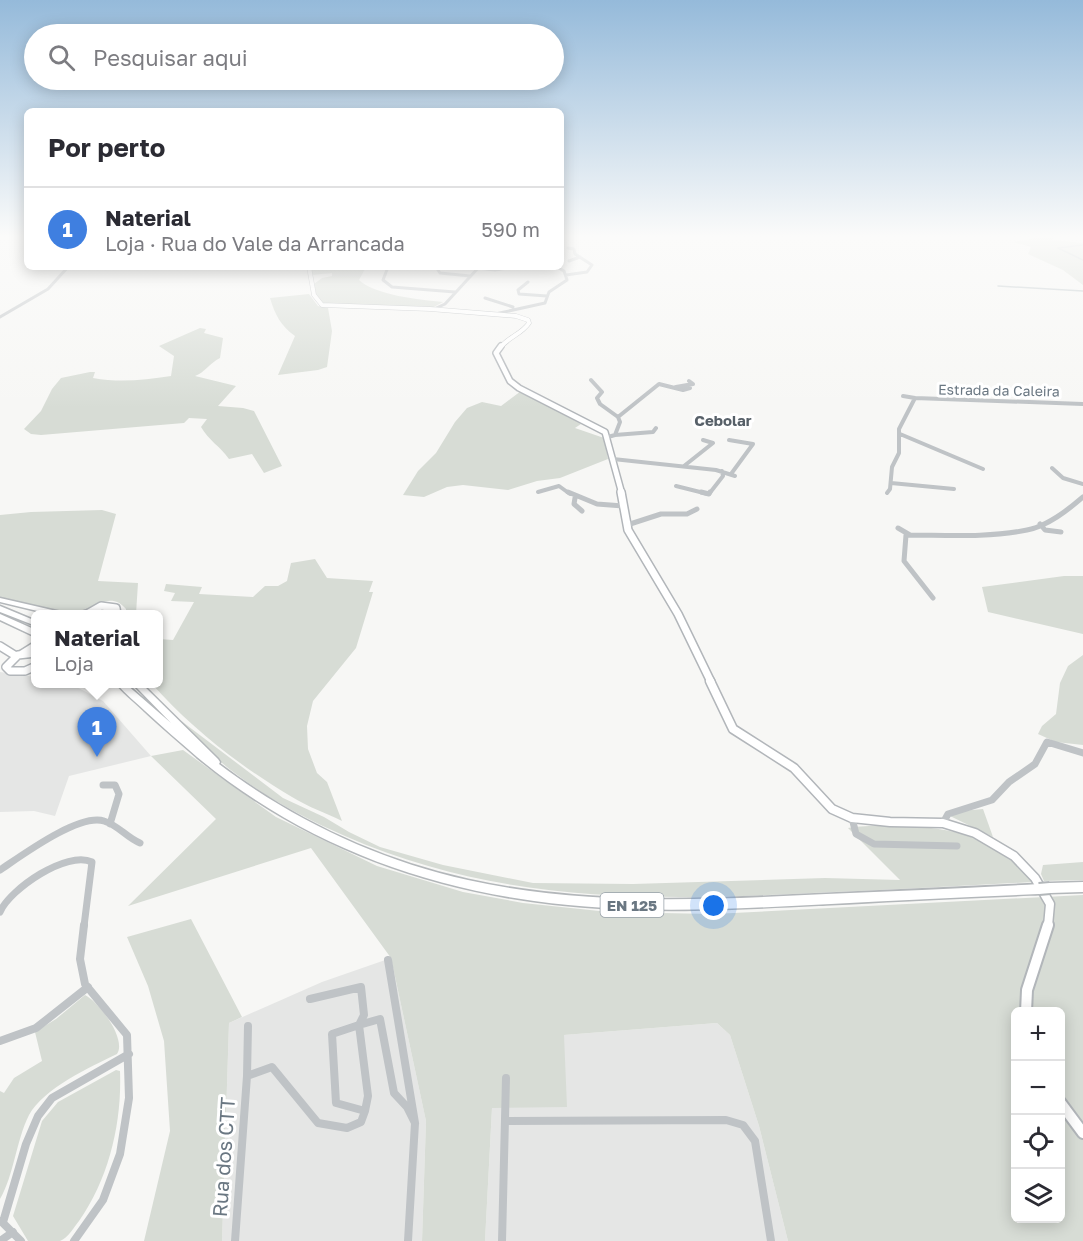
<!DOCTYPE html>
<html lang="pt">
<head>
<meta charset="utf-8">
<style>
	body { margin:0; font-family:"Golos Text",sans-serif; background:#f7f7f7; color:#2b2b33 }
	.controls { position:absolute; right:18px; bottom:18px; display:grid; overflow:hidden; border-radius:9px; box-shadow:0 3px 15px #0003 }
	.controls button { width:54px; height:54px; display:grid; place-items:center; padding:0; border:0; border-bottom:2px solid #e1e1e2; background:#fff; color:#2b2b33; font:30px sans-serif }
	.you { position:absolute; left:714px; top:906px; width:21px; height:21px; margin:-15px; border:4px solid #fff; border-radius:50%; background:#1a73e8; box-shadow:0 0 0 9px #1a73e833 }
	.badge { display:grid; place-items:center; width:39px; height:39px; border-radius:50%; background:#1a73e8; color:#fff; font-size:20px; font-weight:700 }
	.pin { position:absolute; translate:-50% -50px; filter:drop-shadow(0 2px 3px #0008) }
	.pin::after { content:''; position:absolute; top:32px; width:21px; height:18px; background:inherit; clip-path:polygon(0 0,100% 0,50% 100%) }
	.popup { position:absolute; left:31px; top:610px; width:132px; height:78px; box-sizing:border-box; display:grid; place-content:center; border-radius:9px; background:#fff; filter:drop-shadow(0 2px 4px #0005); font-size:20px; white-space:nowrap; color:#7c7c81 }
	.popup b { font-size:22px; color:#2b2b33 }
	.popup::after { content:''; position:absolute; left:50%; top:100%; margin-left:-12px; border:12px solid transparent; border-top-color:#fff }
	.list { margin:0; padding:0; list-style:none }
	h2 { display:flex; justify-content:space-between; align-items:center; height:78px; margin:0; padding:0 24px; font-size:26px }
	h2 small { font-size:20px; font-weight:400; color:#7c7c81 }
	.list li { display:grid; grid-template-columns:39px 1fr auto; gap:18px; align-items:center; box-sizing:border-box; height:84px; padding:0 24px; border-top:2px solid #e1e1e2 }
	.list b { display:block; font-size:22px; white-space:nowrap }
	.list p { margin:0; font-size:20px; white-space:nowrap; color:#7c7c81 }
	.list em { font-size:20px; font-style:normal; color:#7c7c81 }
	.icon { flex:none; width:33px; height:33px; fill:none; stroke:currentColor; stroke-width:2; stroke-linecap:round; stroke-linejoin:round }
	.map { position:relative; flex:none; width:1083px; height:1241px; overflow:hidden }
	.search { position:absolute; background:#fff; box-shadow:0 3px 15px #0003; left:24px; top:24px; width:540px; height:66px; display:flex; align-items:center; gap:15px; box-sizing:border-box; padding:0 21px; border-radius:33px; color:#7c7c81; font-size:22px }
	.panel { position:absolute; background:#fff; box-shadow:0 3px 15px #0003; left:24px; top:108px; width:540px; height:162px; border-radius:9px }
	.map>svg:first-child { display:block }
	.built { fill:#e5e6e5 }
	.green { fill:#d7dcd5; fill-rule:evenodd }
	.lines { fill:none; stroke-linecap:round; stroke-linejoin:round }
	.stream { stroke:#b8c2c6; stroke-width:1.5 }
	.secondary-far4-casing { stroke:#b2b6ba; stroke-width:5 }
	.secondary-far3-casing { stroke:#b2b6ba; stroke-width:8 }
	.secondary-far2-casing { stroke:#b2b6ba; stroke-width:10 }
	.secondary-far1-casing { stroke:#b2b6ba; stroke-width:11 }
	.secondary-casing { stroke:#b2b6ba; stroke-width:14 }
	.primary-casing { stroke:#b3b7ba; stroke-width:3 }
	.street-far4 { stroke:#bfc3c6; stroke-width:3 }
	.street-far3 { stroke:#bfc3c6; stroke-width:4 }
	.street-far2 { stroke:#bfc3c6; stroke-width:5 }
	.street-far1 { stroke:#bfc3c6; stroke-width:7 }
	.street { stroke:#bfc3c6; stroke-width:8 }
	.secondary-far4 { stroke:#fff; stroke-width:4 }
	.secondary-far3 { stroke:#fff; stroke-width:5 }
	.secondary-far2 { stroke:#fff; stroke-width:7 }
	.secondary-far1 { stroke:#fff; stroke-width:8 }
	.secondary { stroke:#fff; stroke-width:10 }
	.primary { fill:#fff; fill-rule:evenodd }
	.primary-bridge-casing { stroke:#b3b7ba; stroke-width:14; stroke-linecap:butt }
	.primary-bridge { stroke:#fff; stroke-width:10 }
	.labels { text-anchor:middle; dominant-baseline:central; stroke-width:6; stroke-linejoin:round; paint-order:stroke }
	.far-street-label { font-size:14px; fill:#6a7782; stroke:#fff }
	.far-neighbourhood-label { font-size:15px; font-weight:bold; fill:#576068; stroke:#fff }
	.shield { fill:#fff; stroke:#97a0a8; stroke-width:1.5 }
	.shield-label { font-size:15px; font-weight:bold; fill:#6a7782 }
	.near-street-label { font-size:20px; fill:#6a7782; stroke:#fff }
</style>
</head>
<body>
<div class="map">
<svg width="1083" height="1241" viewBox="0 0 1083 1241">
	<rect width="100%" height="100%" fill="#f7f7f5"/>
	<path class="built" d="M0,672L35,677L36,684H71L103,701L151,756L69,776L55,816L34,811L0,812Z
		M391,958L426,1121L422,1241H222L229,1023L322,982Z
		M717,1023L730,1035L759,1126L788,1241H485L492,1108L564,1035Z"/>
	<path class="green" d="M1038,235H1055L1053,240L1083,243V285L1063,270L1028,254L1031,247L1013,242L1036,238Z
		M312,267H366L359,280C375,295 420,300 443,302L432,308L324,305L315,294L314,284L322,278L332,276V273L312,275Z
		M309,294L318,306L328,308L332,331L327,367L318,370L278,375L295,336C281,326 275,315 270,298Z
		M200,328L206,329L204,333L223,338L220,358C210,363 204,373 195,376L236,386L218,406L243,408L254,411L282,466L264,473L252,454L229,459C220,446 209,441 201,427L207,419L189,418L184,423L41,435L31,434L24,429L41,411L52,389L61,378L90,372H95L93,378C120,383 144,380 171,376L174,356L159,346Z
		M521,391L581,424L575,428L604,438L608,459L560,478L537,481L508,490L463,485L447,487L424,497L403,495L418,471L436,453L455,422L467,408L482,402L501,406Z
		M102,510L116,514L98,581L138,583L136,614H126V609C109,588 89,613 73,614L0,597V515L31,512Z
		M315,559L327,578L373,581L369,592H373L356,648L313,701L307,726L308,749L317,773L327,782L342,821C326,813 308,807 292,797C241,767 191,728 152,684H158L159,639L173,640L194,602L171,601L175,593L164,591L166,584L202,587L199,594L253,597L265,586H278L287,581L291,563Z
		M1064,576H1083V634L988,612L982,587Z
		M1083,655V745L1056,742L1038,734L1042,726L1056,714L1060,683L1068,666Z
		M180,720L283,798L324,817L349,832L380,847L443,865L533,883L633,884L825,878L900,880L848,828C867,825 885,826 904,826C958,828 997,839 1033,882C959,886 885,890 812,893C648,901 498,903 345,836C299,816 252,790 214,756C202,745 191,732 180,720Z
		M183,750L276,817L377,866L463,892L523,903L609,912L713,914L1083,895V1241H788L759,1126L730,1035L717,1023L564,1035L567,1107L492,1108L485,1241H422L426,1121L391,958L311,848L128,906L216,819L151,756ZM1016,1012H1060V1218H1016Z
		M983,809L993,837L950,816L961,811Z
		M1083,862V880L1044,881L1041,874L1043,865Z
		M191,919L242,1017L229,1023L222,1241H144L170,1131L164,1041L148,986L127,937Z
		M85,995C99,1002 127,1039 117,1054C90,1067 44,1088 29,1115C16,1141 14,1175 0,1199V1091L4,1093L14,1078L42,1061L35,1032L56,1019Z
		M116,1070L120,1071C122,1123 109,1178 79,1221C74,1227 68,1238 60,1241C52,1241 36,1241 28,1241L13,1216L42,1121L58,1102Z"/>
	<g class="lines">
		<path class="stream" d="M1083,245L1058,248L1083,260
			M998,286L1083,291"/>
		<defs>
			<path id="secondary-far4" d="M309,267L314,295L322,305L430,309L516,316L528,320L529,323C522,334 508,337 500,348"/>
			<path id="secondary-far3" d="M501,346L496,353L510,381L519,388L605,432L622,494"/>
			<path id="secondary-far2" d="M621,492L628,530L678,614L711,682
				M87,614L101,606L116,608L117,614
				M0,646L16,656
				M36,653L18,655L6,667L10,671H25L36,666"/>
			<path id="secondary-far1" d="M710,681L733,729L794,768L832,809L852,818L890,822L943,823L975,833L1014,856L1035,878L1050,904L1048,926"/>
			<path id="secondary" d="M1026,1012L1027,990L1048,925
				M1060,1102L1083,1133"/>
			<path id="primary" d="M0,598L61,612L62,614H50L0,602Z
				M0,606L36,621V626L0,612Z
				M88,610L91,611L92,613L91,614H80L81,612Z
				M0,614L36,630V637L0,620Z
				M36,641V648L26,655H20L19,653L20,651Z
				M117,684H126L171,723L133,684H142L218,759L220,762L219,764C293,820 378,860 468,880C585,906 707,900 826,894C897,891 968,888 1039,884L1043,886L1045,889L1043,892L1039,894C970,897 900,900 831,904C733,909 632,915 534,901C409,884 295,838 197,757C180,742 162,727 145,711C136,702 125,694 117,684Z
				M1083,882V892L1050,893L1046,891L1044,888L1046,885L1050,883Z"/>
		</defs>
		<use href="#secondary-far4" class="secondary-far4-casing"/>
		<use href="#secondary-far3" class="secondary-far3-casing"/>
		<use href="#secondary-far2" class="secondary-far2-casing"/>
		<use href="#secondary-far1" class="secondary-far1-casing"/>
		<use href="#secondary" class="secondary-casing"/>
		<use href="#primary" class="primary-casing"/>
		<path class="street-far4" d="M569,261L580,257
			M388,267L383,280L392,287L455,292
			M436,267L440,273L470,276
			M478,268L495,270L513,267
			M566,275L587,272L592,265L575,254L574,249L568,248
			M528,282L518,290L519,294L547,296
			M485,298L513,307
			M434,309L445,304L479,267
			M495,314L545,303L549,292L567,280L564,271L557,267
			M0,317L48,289L68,267"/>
		<path class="street-far3" d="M591,380L602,392L597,398L600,404L618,417
			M676,387L693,384L689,381
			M915,398L1083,404
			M900,434L983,469
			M615,435L653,432L656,428
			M608,437L615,435L620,422L618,417L659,384L683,390L690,388
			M729,440L753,444L731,474
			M613,459L716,470L735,476
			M684,466L713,443L703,440
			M1052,468L1063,478L1083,484
			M891,483L954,489
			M676,486L708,494
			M538,492L559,486L570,494
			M887,493L890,489L892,467L899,453V429L915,398L903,396
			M709,494L723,476L722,471"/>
		<path class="street-far2" d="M568,492L597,504L623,506
			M701,492L709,494L710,492
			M575,498L574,504L582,511
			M1040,524L1045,530L1061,532
			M627,525L661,514H687L697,509
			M898,528L910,535
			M933,598L904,561L906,535C946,535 988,538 1027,530C1048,526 1068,510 1083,497"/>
		<path class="street-far1" d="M103,785H115L119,794L110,824
			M852,818L856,834L874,844L957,846
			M943,823L948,814L992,800L1009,782L1035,764L1047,742L1083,753
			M0,870C21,856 79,813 104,821C118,825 127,838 140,843
			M0,912C10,889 67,850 92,862L84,926"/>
		<path class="street" d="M388,960L415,1123L408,1241
			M310,999L361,987L364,1015L359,1025
			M359,1025L368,1096L365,1111L336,1103L332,1034Z
			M359,1025L380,1019L394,1093L407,1107L415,1123
			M248,1026L247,1076L272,1067L318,1123L347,1128L361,1122L365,1111
			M0,1041L36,1028L88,987
			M505,1121L726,1120L743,1125L755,1141L771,1241
			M1,1221L21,1241
			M3,1222L26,1144L38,1116L52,1098L129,1054
			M0,1241L13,1232
			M74,1241L103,1200L120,1154L129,1098L127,1035L85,984L80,959L84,925
			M235,1241L247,1076
			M502,1241L506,1078"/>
		<use href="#secondary-far4" class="secondary-far4"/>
		<use href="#secondary-far3" class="secondary-far3"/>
		<use href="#secondary-far2" class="secondary-far2"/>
		<use href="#secondary-far1" class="secondary-far1"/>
		<use href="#secondary" class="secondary"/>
		<use href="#primary" class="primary"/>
		<defs>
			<path id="primary-bridge" d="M1039,889L1050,888"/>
		</defs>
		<use href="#primary-bridge" class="primary-bridge-casing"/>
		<use href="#primary-bridge" class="primary-bridge"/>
	</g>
	<linearGradient id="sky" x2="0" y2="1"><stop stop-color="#95bada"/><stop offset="0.58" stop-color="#fbfbfa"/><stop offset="1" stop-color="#fbfbfa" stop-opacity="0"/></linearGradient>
	<rect width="1083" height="408" fill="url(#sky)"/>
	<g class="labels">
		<g class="far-street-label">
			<text transform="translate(999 390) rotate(1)">Estrada da Caleira</text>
		</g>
		<g class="far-neighbourhood-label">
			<text x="723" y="420">Cebolar</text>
		</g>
		<rect class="shield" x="600.5" y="893" width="63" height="24" rx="4.5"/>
		<g class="shield-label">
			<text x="632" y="905">EN 125</text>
		</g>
		<g class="near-street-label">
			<text transform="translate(223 1157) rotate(-86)">Rua dos CTT</text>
		</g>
	</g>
</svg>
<div class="controls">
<button>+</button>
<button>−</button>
<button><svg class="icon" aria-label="locate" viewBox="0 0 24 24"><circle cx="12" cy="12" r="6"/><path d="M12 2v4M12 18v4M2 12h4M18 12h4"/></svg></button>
<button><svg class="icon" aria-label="layers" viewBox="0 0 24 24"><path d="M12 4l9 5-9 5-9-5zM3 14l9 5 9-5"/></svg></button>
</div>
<div class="you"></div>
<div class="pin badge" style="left:97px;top:757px;background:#3f7fe0">1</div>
<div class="popup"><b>Naterial</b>Loja</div>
<div class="search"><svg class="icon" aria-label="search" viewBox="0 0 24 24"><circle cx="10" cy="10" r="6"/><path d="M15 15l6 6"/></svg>Pesquisar aqui</div>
<section class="panel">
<h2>Por perto<small></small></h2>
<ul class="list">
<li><span class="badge" style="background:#3f7fe0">1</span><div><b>Naterial</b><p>Loja · Rua do Vale da Arrancada</p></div><em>590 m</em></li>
</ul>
</section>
</div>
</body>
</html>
